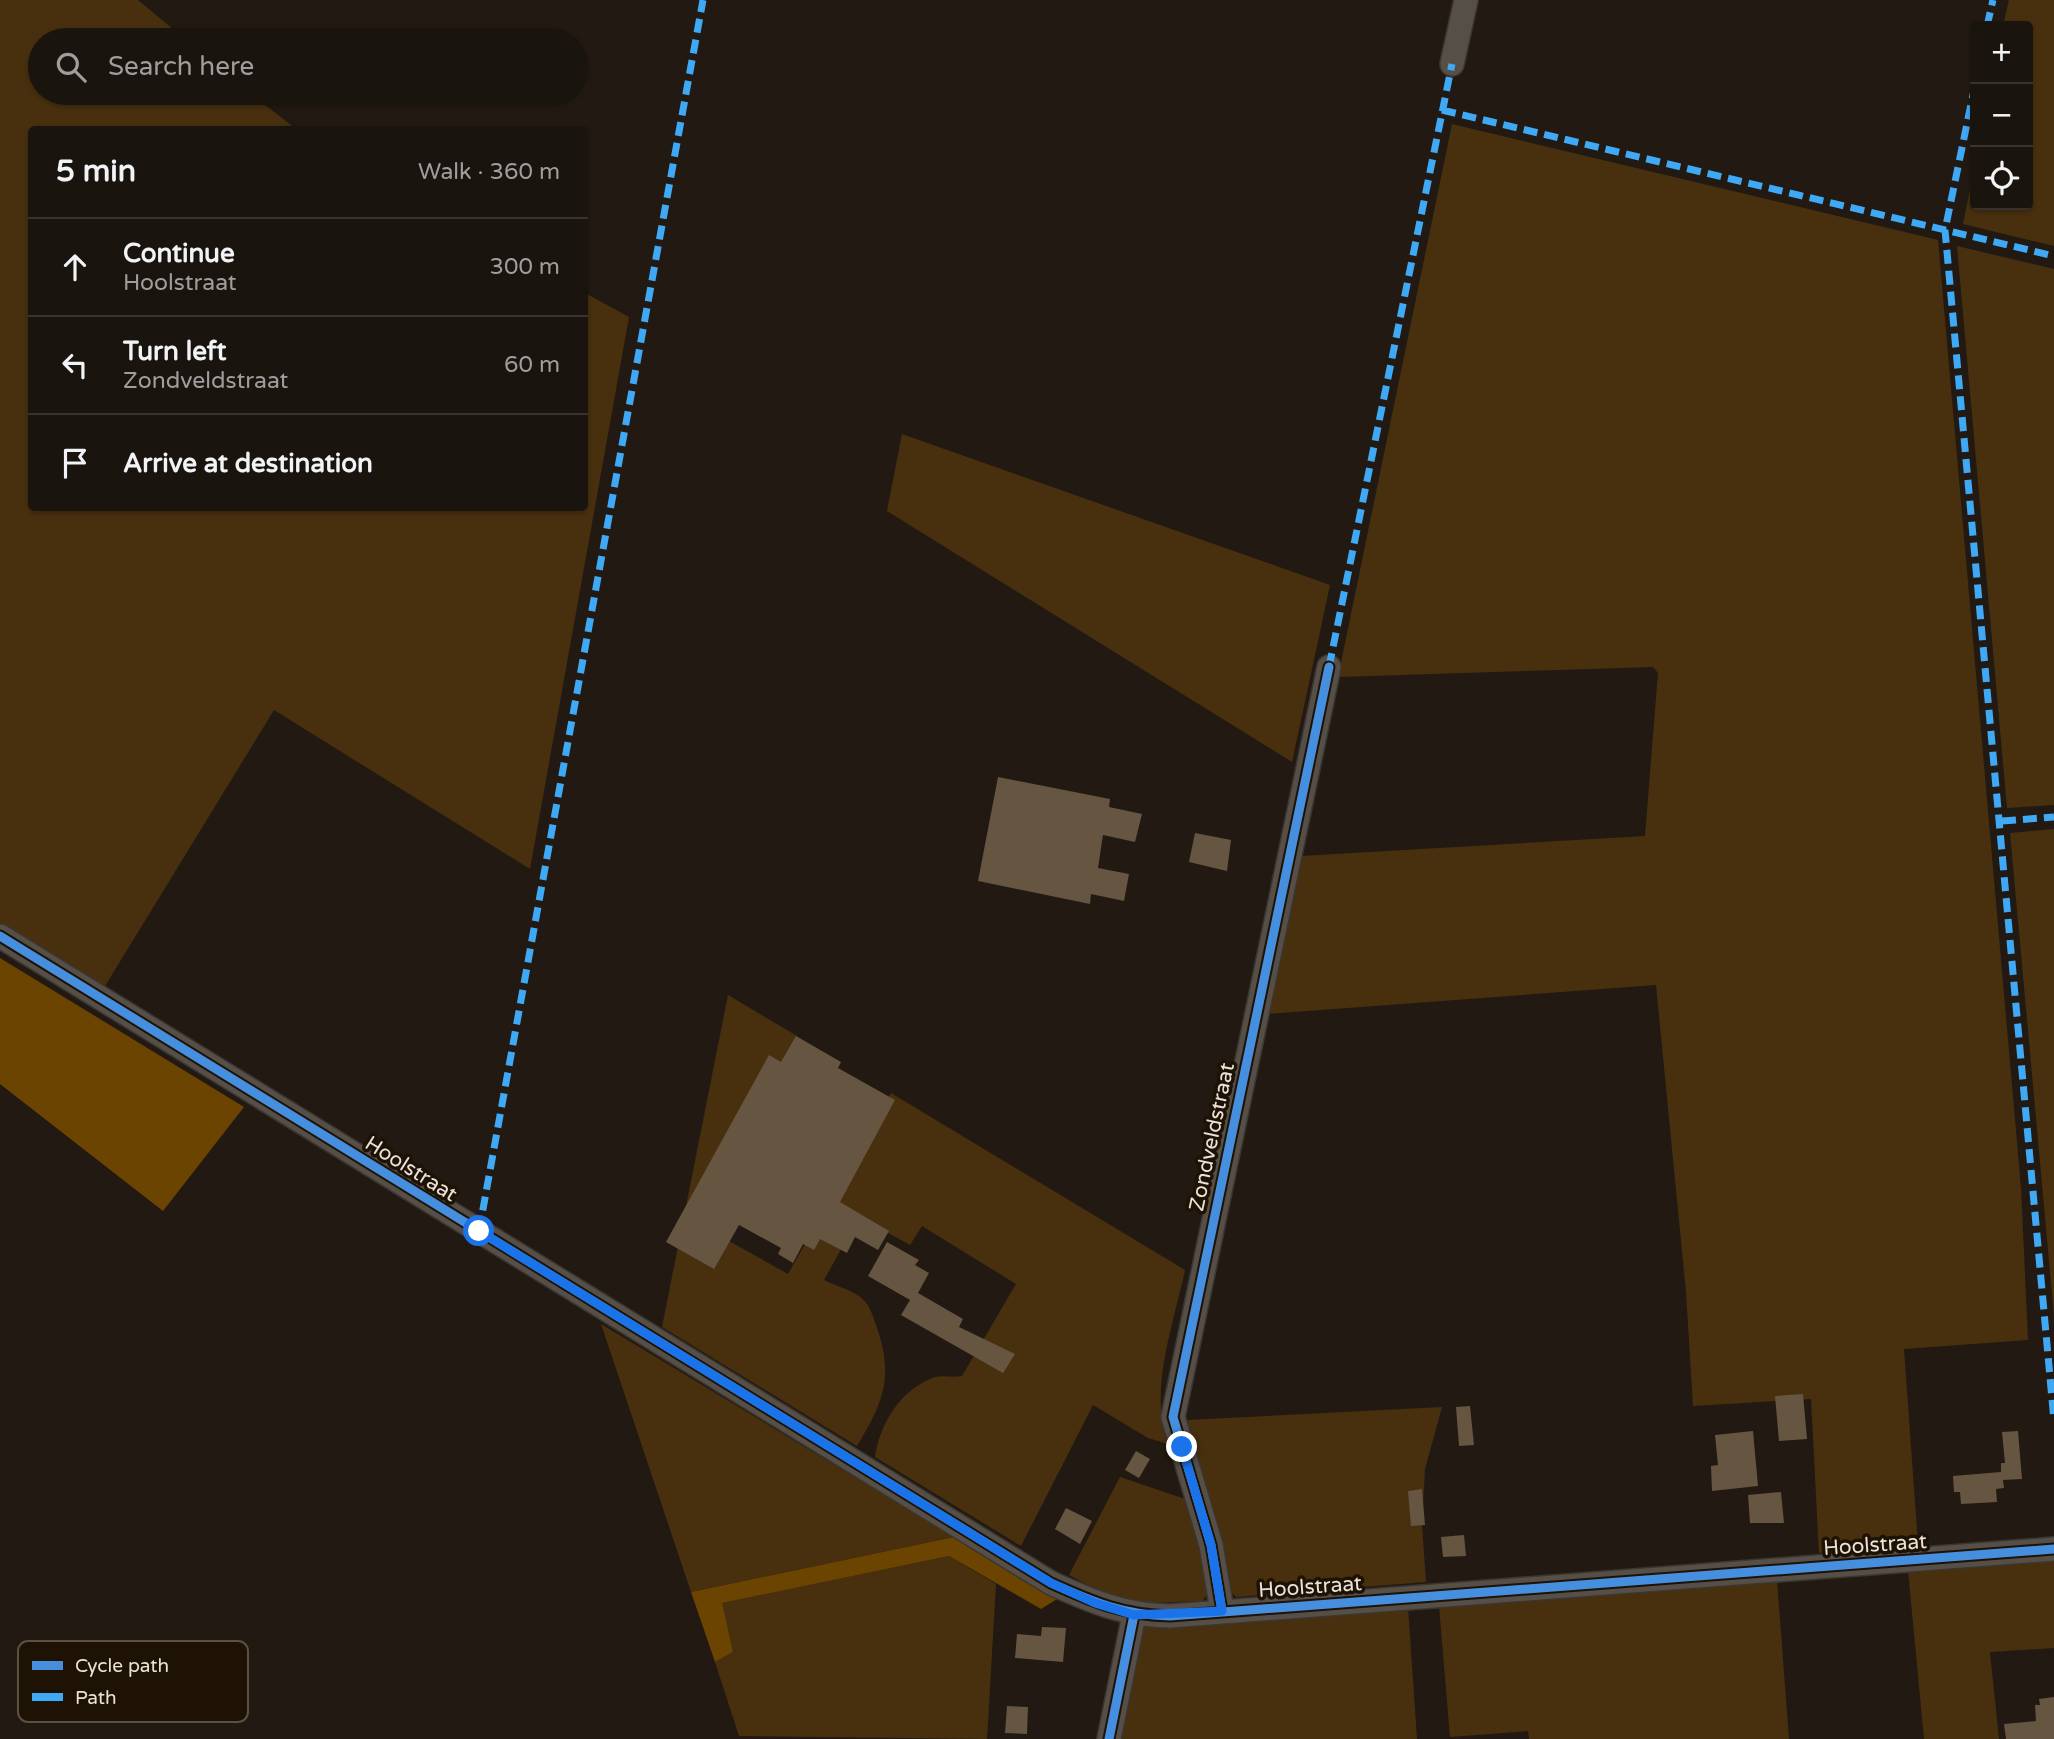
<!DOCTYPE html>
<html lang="en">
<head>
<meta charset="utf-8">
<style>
	body { margin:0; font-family:"Varela Round",sans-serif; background:#27211c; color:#f1f3f6 }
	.controls { position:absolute; right:21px; top:21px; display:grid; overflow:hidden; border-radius:7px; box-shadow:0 2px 5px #0004 }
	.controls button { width:63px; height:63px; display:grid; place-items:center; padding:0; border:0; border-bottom:2px solid #38332e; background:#1a140e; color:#f1f3f6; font:35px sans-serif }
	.stop { position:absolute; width:21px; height:21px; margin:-16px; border:5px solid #1a73e8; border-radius:50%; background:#fff }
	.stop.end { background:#1a73e8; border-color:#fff; box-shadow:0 2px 7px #0008 }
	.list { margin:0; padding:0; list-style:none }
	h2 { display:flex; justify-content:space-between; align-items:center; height:91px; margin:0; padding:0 28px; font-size:30px }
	h2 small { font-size:23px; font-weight:400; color:#9f9e9e }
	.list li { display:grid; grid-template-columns:46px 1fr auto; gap:21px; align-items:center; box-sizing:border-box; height:98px; padding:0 28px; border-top:2px solid #38332e }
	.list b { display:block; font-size:26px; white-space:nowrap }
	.list p { margin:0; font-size:23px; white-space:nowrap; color:#9f9e9e }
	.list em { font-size:23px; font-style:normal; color:#9f9e9e }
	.icon { flex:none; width:38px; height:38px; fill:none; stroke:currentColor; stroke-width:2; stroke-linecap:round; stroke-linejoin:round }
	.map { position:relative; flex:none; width:2054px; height:1739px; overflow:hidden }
	.search { position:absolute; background:#1a140e; box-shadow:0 2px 5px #0004; left:28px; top:28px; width:560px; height:77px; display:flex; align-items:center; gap:18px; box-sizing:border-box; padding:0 24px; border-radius:38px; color:#9f9e9e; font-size:26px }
	.panel { position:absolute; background:#1a140e; box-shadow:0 2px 5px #0004; left:28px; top:126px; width:560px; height:385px; border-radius:7px }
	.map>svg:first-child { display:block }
	.green { fill:#48300f }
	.forest { fill:#6c4402 }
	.building { fill:#655541 }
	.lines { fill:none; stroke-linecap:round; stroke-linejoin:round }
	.minor-casing { stroke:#3b3630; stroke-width:26 }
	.minor { stroke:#554f48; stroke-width:23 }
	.quiet { stroke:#3fa9f5; stroke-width:7; stroke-dasharray:14 7; stroke-linecap:butt }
	.cycleway-casing { stroke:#1e1204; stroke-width:13 }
	.cycleway { stroke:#468fdf; stroke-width:9 }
	.route { stroke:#1a73e8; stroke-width:9 }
	.labels { text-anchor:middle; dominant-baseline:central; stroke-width:7; stroke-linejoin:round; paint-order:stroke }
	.street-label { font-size:21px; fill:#eae2d8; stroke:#1e1204 }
	.key { fill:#1e1204; stroke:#5b5044; stroke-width:2 }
	.key-label { font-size:19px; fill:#eae2d8 }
</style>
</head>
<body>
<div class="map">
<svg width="2054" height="1739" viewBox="0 0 2054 1739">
	<rect width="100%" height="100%" fill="#221a12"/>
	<path class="green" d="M0,0H138L186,40H40V93H250L296,129L32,130V508H584L585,293L629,317L530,869L274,710L105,986L0,923Z
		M2009,0H2054V246L1963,224L1975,164V205H2028V26H2003Z
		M1452,124L1938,240L2021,1188L2028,1340L1904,1349L1918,1544L1819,1553L1811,1399L1693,1406L1686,1292L1656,985L1268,1014L1301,856L1645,836L1658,673L1653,667L1338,677Z
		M1957,246L2054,269V805L2007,808Z
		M902,434L1330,585L1292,762L887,511Z
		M2054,829V1316L2010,833Z
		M728,995L797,1036L693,1221L788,1274L891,1093L1185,1270C1174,1323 1148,1391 1168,1444L1148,1438L1093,1405L1021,1546L875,1457C880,1423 901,1389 935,1377C943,1375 953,1378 962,1376L1016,1284L922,1226L910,1245L859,1217L824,1280C835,1286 849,1289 859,1296C870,1303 873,1317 877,1328C894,1377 883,1403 857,1446L662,1327Z
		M601,1324L954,1537L691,1592Z
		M1442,1407L1425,1469L1422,1525L1426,1582L1236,1597L1225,1585L1189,1447L1188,1420Z
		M1120,1477L1191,1501L1204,1544L1208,1594L1202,1601L1123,1604L1069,1575Z
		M949,1556L996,1584L987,1739L739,1736L715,1662L733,1652L721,1603Z
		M2054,1559V1648L1990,1652L1999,1739H1924L1908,1570Z
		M1777,1580L1789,1739H1529L1528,1731L1450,1737L1439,1605Z
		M1408,1607L1417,1739H1120L1142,1627Z"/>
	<path class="forest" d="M0,958L244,1107L163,1211L0,1084Z
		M954,1537L1057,1599L1041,1609L949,1556L722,1603L733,1652L715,1662L691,1592Z"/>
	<path class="building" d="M998,777L1110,799L1109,807L1142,814L1135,842L1103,835L1098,868L1129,874L1124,901L1091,894L1090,904L978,881Z
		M1195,833L1231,840L1227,871L1189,862Z
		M796,1036L841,1062L838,1068L895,1100L840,1202L889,1231L878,1250L855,1237L847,1253L820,1239L814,1250L803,1244L793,1263L778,1254L781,1248L739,1225L714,1269L666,1242L769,1055L781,1062Z
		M887,1242L919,1260L915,1265L929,1273L918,1293L963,1319L959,1327L1015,1354L1003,1373L901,1315L910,1300L868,1276Z
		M1803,1394L1807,1439L1779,1441L1775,1396Z
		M1470,1406L1474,1445L1459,1446L1456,1407Z
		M1753,1431L1758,1486L1712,1491L1711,1466L1718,1465L1715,1435Z
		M2018,1431L2022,1479L2003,1480L2004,1488L1996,1489L1997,1502L1961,1504L1960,1492H1954L1953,1476L2001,1472V1463H2005L2002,1432Z
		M1136,1451L1150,1459L1139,1478L1125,1470Z
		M1422,1489L1425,1525L1411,1526L1408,1491Z
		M1781,1492L1784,1523H1750L1748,1495Z
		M1066,1508L1092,1521L1080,1544L1055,1529Z
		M1464,1535L1466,1556L1443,1557L1441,1537Z
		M1042,1627L1066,1628L1063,1662L1015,1658L1017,1634L1041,1636Z
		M2054,1697V1739H2006L2004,1724L2036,1721L2035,1705H2040L2039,1699Z
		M1007,1706L1028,1707L1027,1734L1005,1733Z"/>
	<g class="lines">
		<defs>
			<path id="minor" d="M1452,64L1466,0
				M0,936L1051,1583C1093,1602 1123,1615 1170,1616L2054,1549
				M1222,1611L1211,1545L1173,1417L1329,667
				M1109,1739L1134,1615"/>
		</defs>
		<use href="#minor" class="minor-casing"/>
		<use href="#minor" class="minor"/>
		<path class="quiet" d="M1987,26L1993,0
			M1975,85L1945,230L2054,1421
			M1442,110L2054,256
			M1329,667L1452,64
			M2002,821L2054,817
			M479,1231L703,0"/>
		<defs>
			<path id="cycleway" d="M0,936L1051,1583C1093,1602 1123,1615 1170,1616L2054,1549
				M1222,1611L1211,1545L1173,1417L1329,667
				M1109,1739L1134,1615"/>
		</defs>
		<use href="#cycleway" class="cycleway-casing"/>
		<use href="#cycleway" class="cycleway"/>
	</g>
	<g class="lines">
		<path class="route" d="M479,1231L1051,1583L1095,1603L1134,1615L1222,1611L1211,1545L1182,1447"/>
	</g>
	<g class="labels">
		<g class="street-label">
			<text transform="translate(1212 1137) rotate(-78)">Zondveldstraat</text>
			<text transform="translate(411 1169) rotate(32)">Hoolstraat</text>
			<text transform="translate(1875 1545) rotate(-4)">Hoolstraat</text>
			<text transform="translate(1310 1587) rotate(-4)">Hoolstraat</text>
		</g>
	</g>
	<rect x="18" y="1641" width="230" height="81" rx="10" class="key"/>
	<rect x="32" y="1661" width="31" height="9" fill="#468fdf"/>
	<rect x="32" y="1693" width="31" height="8" fill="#3fa9f5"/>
	<g class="key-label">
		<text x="75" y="1672">Cycle path</text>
		<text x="75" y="1704">Path</text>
	</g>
</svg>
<div class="controls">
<button>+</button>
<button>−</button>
<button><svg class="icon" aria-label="locate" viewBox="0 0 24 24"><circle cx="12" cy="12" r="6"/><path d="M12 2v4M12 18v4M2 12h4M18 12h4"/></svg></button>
</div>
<div class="stop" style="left:479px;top:1231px"></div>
<div class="stop end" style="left:1182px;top:1447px"></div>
<div class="search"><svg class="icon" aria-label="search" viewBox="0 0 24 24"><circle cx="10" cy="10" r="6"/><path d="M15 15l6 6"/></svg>Search here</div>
<section class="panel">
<h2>5 min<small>Walk · 360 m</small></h2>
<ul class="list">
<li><svg class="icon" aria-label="ahead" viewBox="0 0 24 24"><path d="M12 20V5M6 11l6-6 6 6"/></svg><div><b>Continue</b><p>Hoolstraat</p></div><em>300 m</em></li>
<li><svg class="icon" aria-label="left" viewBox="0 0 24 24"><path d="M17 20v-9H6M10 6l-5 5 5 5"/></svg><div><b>Turn left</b><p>Zondveldstraat</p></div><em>60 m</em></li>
<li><svg class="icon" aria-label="arrive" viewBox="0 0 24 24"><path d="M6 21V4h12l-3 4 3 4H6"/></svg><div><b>Arrive at destination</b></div></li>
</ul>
</section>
</div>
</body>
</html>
